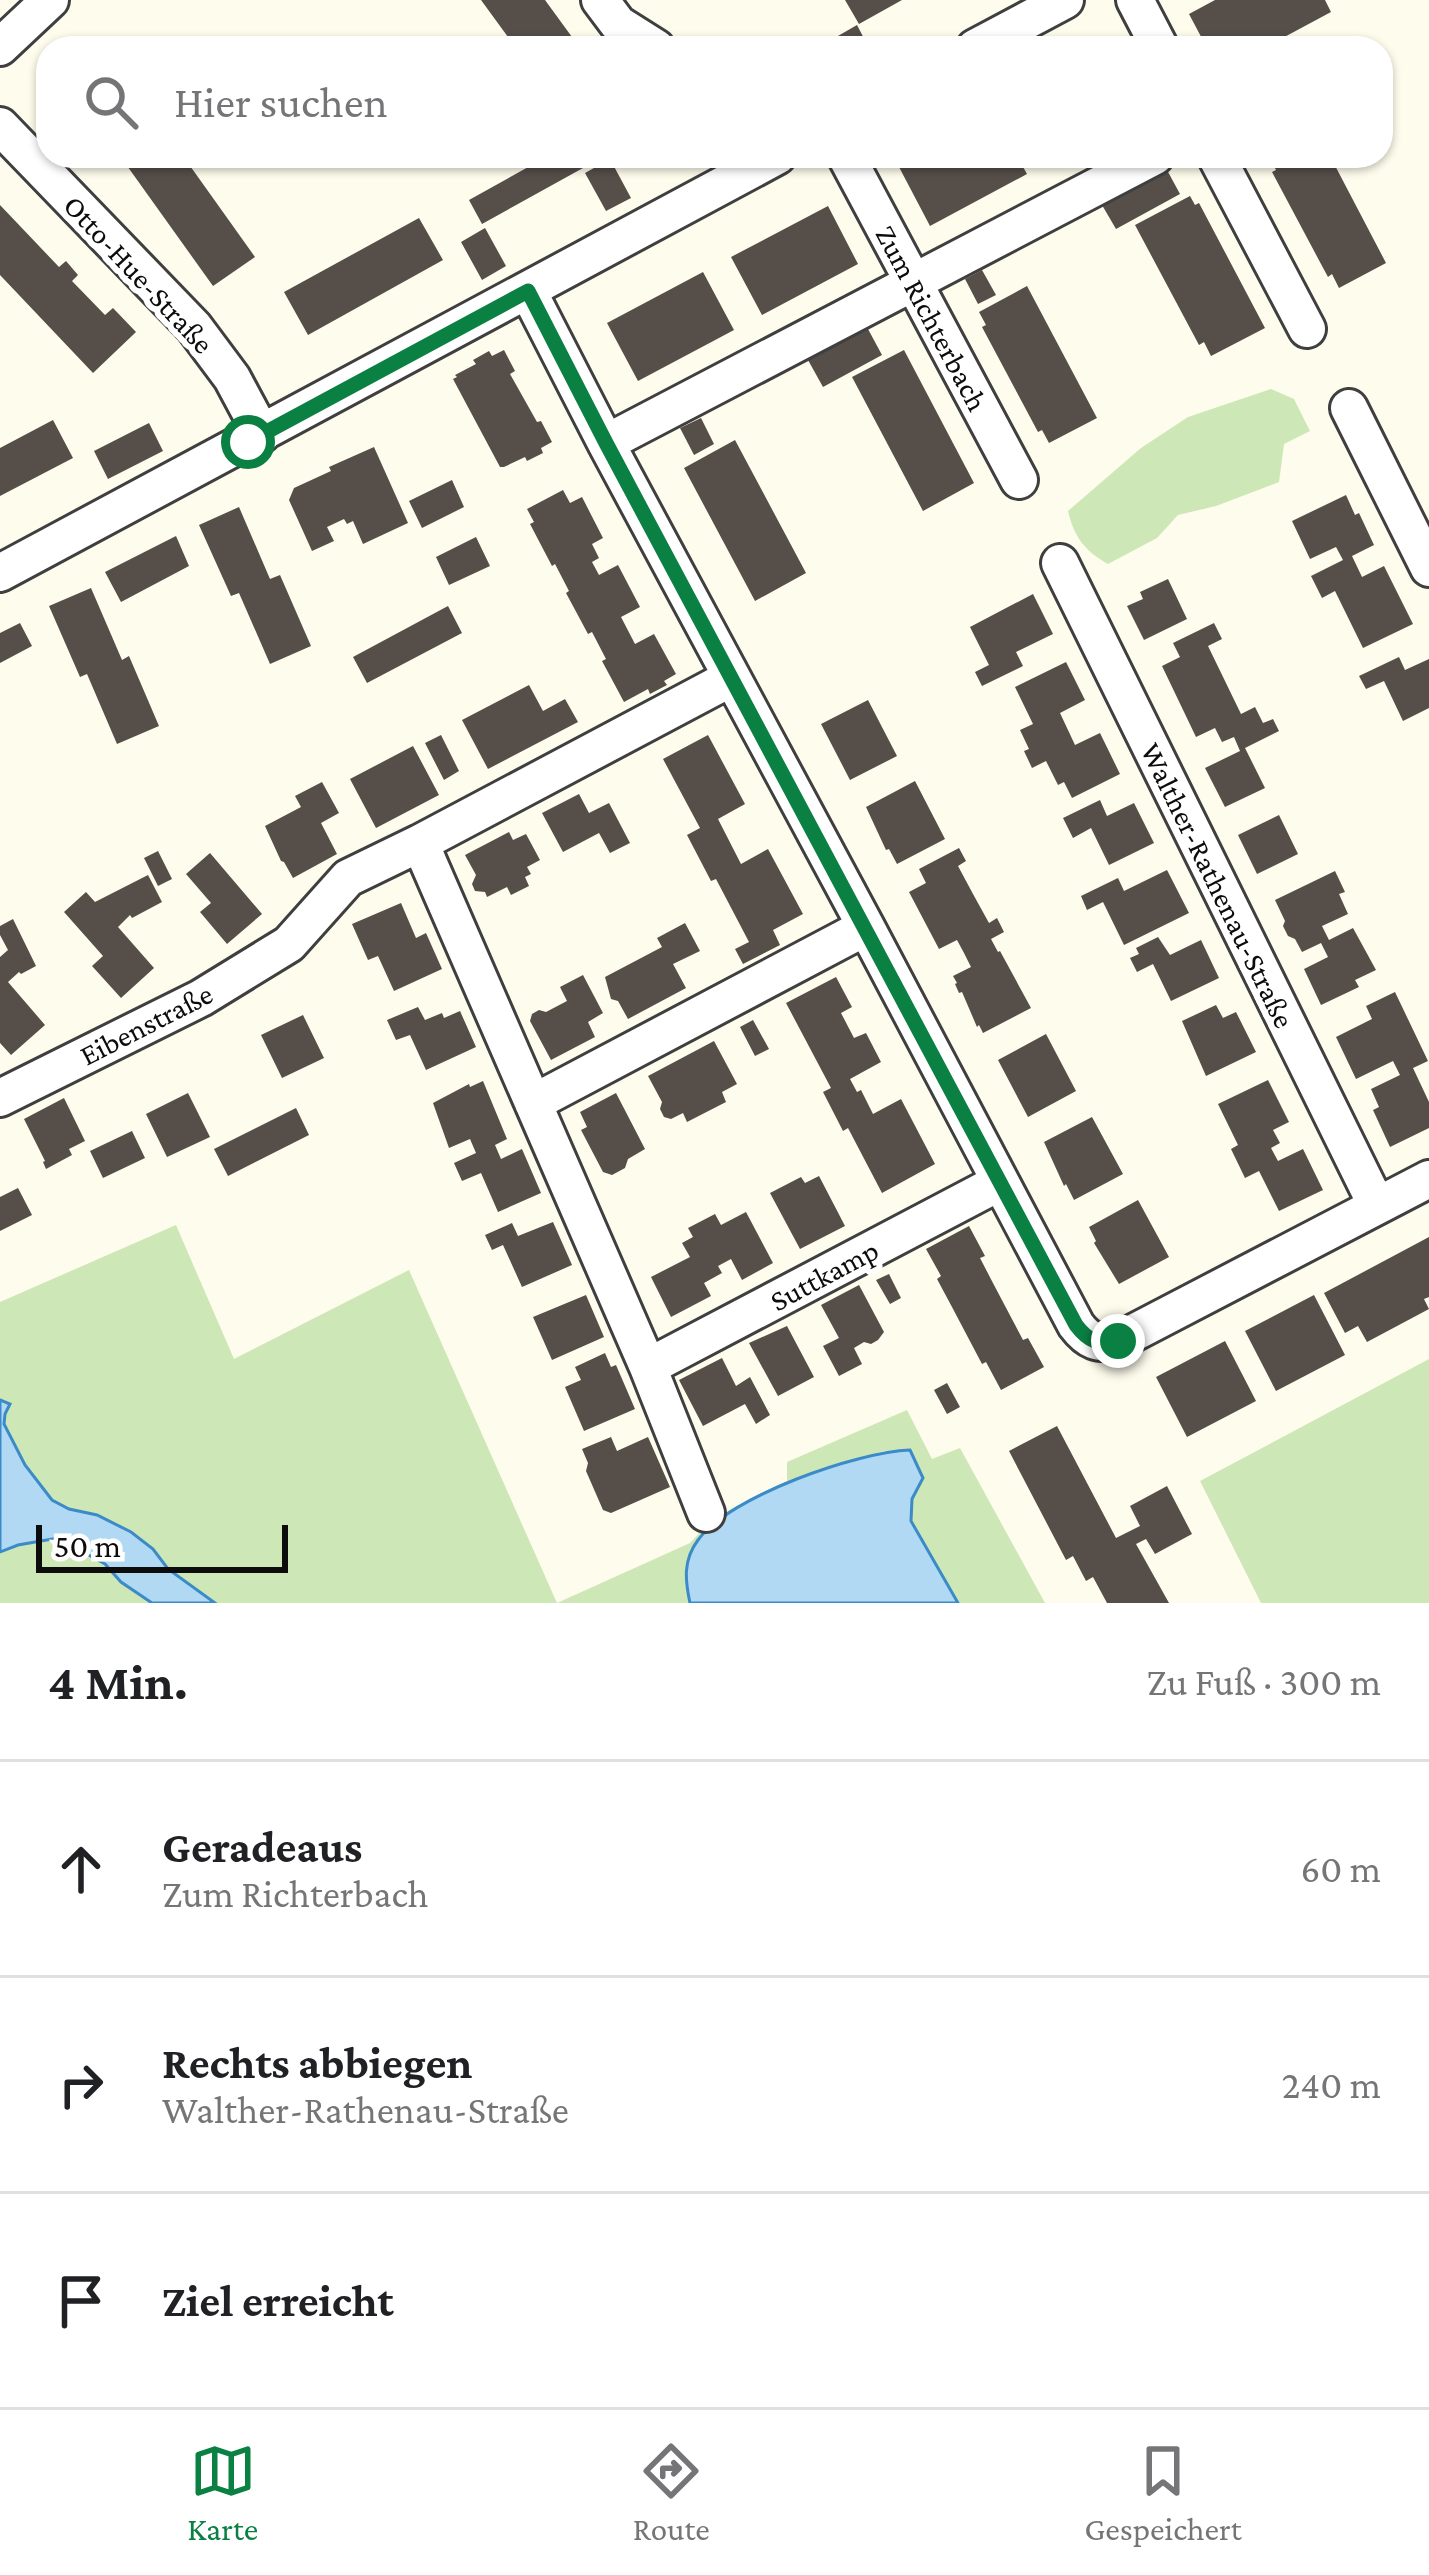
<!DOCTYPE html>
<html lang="de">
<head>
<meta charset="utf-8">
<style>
	body { margin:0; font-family:"Crimson Pro",serif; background:#f6f6f6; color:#202124 }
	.scale { position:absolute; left:36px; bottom:30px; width:252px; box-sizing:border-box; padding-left:12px; border:6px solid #0c0c0c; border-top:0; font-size:33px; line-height:42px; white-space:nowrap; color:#0c0c0c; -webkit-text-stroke:9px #fff; paint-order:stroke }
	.stop { position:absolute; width:36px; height:36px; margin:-27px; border:9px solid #0b8043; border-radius:50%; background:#fff }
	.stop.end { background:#0b8043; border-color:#fff; box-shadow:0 3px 12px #0008 }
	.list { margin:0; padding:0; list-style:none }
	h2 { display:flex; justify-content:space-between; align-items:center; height:156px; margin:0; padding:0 48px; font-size:51px }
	h2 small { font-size:39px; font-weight:400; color:#757577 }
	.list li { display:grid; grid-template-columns:78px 1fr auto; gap:36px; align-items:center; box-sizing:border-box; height:216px; padding:0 48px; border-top:3px solid #e0e0e0 }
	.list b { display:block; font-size:45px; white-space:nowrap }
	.list p { margin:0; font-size:39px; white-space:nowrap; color:#757577 }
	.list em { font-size:39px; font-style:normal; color:#757577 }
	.icon { flex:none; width:66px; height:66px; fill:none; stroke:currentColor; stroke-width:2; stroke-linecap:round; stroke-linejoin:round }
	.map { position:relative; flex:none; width:1429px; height:1603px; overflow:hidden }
	.search { position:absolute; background:#fff; box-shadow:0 3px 9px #0004; left:36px; right:36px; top:36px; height:132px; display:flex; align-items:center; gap:30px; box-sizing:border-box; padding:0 42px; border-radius:36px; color:#757577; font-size:45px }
	.sheet { height:804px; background:#fff }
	nav { display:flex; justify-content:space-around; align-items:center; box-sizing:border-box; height:168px; border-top:3px solid #e0e0e0; background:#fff; font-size:33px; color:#757577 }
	nav a { display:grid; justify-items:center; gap:6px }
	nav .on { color:#0b8043 }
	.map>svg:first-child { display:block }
	.green { fill:#cee7b7 }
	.water { fill:#b2d9f4; stroke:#3b8bc9; stroke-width:3 }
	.building { fill:#554e49 }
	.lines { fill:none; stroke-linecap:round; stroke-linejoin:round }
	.minor-casing { stroke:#3f3f3f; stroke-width:42 }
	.minor { stroke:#fff; stroke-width:36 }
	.route { stroke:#0b8043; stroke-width:15 }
	.labels { text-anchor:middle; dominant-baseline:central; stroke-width:12; stroke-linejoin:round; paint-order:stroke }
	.street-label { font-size:30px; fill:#0c0c0c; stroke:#fff }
</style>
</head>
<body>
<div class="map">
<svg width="1429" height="1603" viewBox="0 0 1429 1603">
	<rect width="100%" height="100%" fill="#fefcec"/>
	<path class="green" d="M1271,389L1294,399L1310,431L1284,444L1279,482L1216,506L1178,515L1157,538L1108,564C1085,551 1074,537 1068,511L1141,448L1188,417Z
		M176,1225L234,1359L409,1270L557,1603L690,1543L708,1524L731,1509L787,1481V1462L907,1410L932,1459L960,1448L1045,1603H958L911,1521L912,1499L923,1477L910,1450L884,1451L803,1476L687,1590L690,1603H215L168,1569L153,1549L97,1515L69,1509L52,1500L25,1465L4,1423L5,1414L9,1408L7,1401L0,1400V1302Z
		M1429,1359V1603H1261L1200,1481Z
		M58,1538L105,1564L121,1582L152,1603H0V1552L18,1545Z"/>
	<path class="water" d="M0,1400L10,1404L5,1414L4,1424L25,1465L52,1500L69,1509L97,1515L131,1532L153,1549L168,1569L215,1603H152L121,1582L105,1564L58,1538L18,1545L0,1552Z
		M910,1450L923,1478L912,1499L911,1521L958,1603H690C685,1580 683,1560 698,1540C730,1496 857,1452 910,1450Z"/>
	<path class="building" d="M481,0H545L580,48H516Z
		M845,0H902L859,24Z
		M1215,0H1325L1331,12L1264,48H1207L1189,14Z
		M857,25L869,48H836L831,40Z
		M120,156H183L255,257L213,286Z
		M548,156H576L583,168L482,224L469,200Z
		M921,156H1017L1027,174L930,226L899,167Z
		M1269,156H1330L1386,263L1339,288L1332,274L1328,277L1321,264L1272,172L1276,170Z
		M610,159L631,198L606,211L585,173Z
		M1167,170L1180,194L1116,229L1102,205Z
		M1190,196L1195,205L1199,203L1265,328L1211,356L1204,342L1199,345L1135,225Z
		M0,205L59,267L66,261L78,275L72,281L105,315L113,308L136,332L93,373L0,275Z
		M828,206L858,264L762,315L731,257Z
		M419,218L443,260L308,335L284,292Z
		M485,228L506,266L482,280L461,242Z
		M982,270L996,295L978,304L965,279Z
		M703,272L734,330L638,381L607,323Z
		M1027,286L1097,418L1049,443L1042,430L1038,432L982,327L986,325L979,312Z
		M868,329L882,355L823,387L808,360Z
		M504,350L515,371L510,374L537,422L541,421L552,442L541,448L543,453L527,461L525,457L504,467H500L453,379L457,377L455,375L476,364L473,360L489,351L492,356Z
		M904,350L974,483L923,511L852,377Z
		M701,418L714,444L694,455L680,428Z
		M53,420L73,458L0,496V448Z
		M149,423L163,451L108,479L94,451Z
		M735,440L806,573L755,601L684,468Z
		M374,447L408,523L363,544L353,521L347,524L344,519L327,527L334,541L312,551L289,500L294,488L331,471L329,467Z
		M452,480L464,507L422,528L409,501Z
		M563,490L570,503L582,497L603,538L592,544L599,558L592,562L599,575L618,565L640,607L621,617L635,644L654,634L676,674L664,681L667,685L650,694L648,689L624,702L602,661L606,659L592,632L588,634L566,593L569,591L555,564L552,566L530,524L534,522L527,509Z
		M1346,495L1355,515L1359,513L1374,545L1352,556L1362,577L1384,566L1413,624L1363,648L1335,591L1322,598L1311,576L1343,560L1336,547L1310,559L1292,521Z
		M239,507L270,579L280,575L311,646L270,664L239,593L231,596L199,525Z
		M176,536L189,566L121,602L105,572Z
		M476,537L490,566L449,585L436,557Z
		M1168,579L1187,619L1144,640L1127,606L1143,599L1140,592Z
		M91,588L122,660L129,656L159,726L117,744L87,674L80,677L49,606Z
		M1033,594L1053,634L1016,652L1023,666L982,686L975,672L989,665L970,627Z
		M448,606L462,633L367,683L353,657Z
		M20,623L32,646L0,663V633Z
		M1214,623L1222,639L1208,646L1241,714L1255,707L1263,723L1273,719L1279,731L1245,748L1265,788L1225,807L1205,768L1240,751L1234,737L1222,742L1215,728L1196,737L1162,666L1180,657L1173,643Z
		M1399,657L1405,670L1429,659V708L1403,721L1384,681L1366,689L1359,676Z
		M1066,662L1085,700L1060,713L1075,745L1100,733L1120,774L1072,798L1064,782L1058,785L1046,761L1032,768L1024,751L1029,749L1020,730L1033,724L1015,687Z
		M529,685L543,711L565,699L578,722L488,769L462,720Z
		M868,700L897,756L850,780L821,724Z
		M441,735L459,771L444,780L425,743Z
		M708,735L745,804L718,819L741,864L768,849L803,914L773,930L780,945L743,964L735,949L749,942L716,879L711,881L687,835L700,828L663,759Z
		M413,746L439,795L376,828L350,779Z
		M915,781L945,839L897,864L889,849L886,850L866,807Z
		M322,782L339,813L321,823L337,854L293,878L284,862L281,861L265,826L301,807L295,796Z
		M579,794L589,813L609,803L630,843L610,853L599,833L563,852L542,813Z
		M1100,800L1107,816L1134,803L1154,843L1109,865L1091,828L1073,838L1063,818Z
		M1279,815L1298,854L1257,874L1238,835Z
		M509,832L513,840L526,834L540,860L527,867L531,874L525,877L529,886L511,895L507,887L487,897L485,892L475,891L472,884L476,875L465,855Z
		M959,848L966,861L958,866L973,894L989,923L997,918L1004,932L991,939L998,952L1000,951L1031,1008L983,1033L979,1025L977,1027L962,992L959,993L955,984L957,983L953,976L971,967L964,953L957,940L939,949L909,892L926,883L919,869Z
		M158,851L172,879L158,886L144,858Z
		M210,853L262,914L227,944L200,912L211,903L186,874Z
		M1167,870L1189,913L1124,945L1103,902L1087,910L1081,896L1118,878L1124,891Z
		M1335,871L1345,892L1339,894L1348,914L1322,926L1329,940L1353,928L1376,970L1355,980L1359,987L1321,1005L1304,969L1328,957L1321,943L1302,952L1295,939L1288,936L1283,926L1285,921L1275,900Z
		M148,875L162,902L132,918L130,915L118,927L154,968L121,998L92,966L103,956L64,912L86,892L95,902Z
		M401,903L416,938L426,933L442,969L394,991L378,956L368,960L352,924Z
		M13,919L36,966L21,974L19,972L8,982L45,1025L11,1055L0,1043V957L8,950L0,935V926Z
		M685,923L700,951L673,964L686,988L628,1019L618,1001L611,999L605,977L662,947L657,938Z
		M1158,937L1170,955L1201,940L1219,978L1171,1001L1153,964L1137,972L1130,958L1139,954L1136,948Z
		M583,975L603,1013L588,1022L595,1037L551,1060L530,1021L532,1014L539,1010L546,1012L567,1001L560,987Z
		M836,977L852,1007L841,1013L854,1038L866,1033L881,1062L850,1079L857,1092L861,1090L873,1114L901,1099L935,1164L882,1193L848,1128L843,1131L823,1092L831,1088L786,1003Z
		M1395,992L1428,1061L1413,1068L1429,1102V1128L1390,1147L1373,1110L1379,1107L1371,1089L1400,1075L1393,1061L1356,1079L1336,1037L1372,1019L1366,1006Z
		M1216,1005L1223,1018L1236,1012L1256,1052L1206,1076L1182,1021Z
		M418,1007L425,1020L442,1013L444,1018L460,1011L476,1047L426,1070L410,1035L396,1040L387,1020Z
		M303,1015L324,1058L282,1078L261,1035Z
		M753,1020L769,1049L755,1056L740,1027Z
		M1046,1034L1076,1091L1028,1117L998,1060Z
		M714,1041L737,1084L722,1092L726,1102L687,1122L683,1113L671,1119L664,1117L660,1109L662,1102L648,1076Z
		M1268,1080L1289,1122L1273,1130L1280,1143L1271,1148L1278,1161L1303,1149L1323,1190L1279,1211L1259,1171L1245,1178L1231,1149L1238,1145L1218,1104Z
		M483,1081L507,1139L495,1145L501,1159L522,1149L541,1193L498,1212L481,1173L462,1181L454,1163L476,1153L470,1139L449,1148L433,1103L469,1084L470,1087Z
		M188,1093L210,1137L167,1157L146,1114Z
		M616,1093L645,1149L628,1159L625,1168L612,1175L603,1172L581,1130L587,1127L580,1112Z
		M64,1098L85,1141L69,1149L72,1155L46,1169L43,1162L45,1161L24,1119Z
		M296,1108L309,1135L228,1176L214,1149Z
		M1092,1117L1123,1174L1074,1200L1066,1184L1064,1186L1044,1142Z
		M132,1131L145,1158L103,1178L90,1151Z
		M819,1176L845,1226L800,1249L770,1193L801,1177L805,1183Z
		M18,1188L32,1215L0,1231V1197Z
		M1138,1200L1169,1257L1119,1284L1094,1243L1096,1241L1089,1227Z
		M746,1212L773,1263L742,1280L731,1259L718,1266L722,1273L704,1283L711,1296L671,1317L651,1277L690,1257L682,1243L693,1237L688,1228L715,1214L721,1225Z
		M553,1222L572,1265L522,1287L503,1245L492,1250L485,1235L512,1223L518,1236Z
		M969,1226L985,1256L980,1258L994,1285L1023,1340L1028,1338L1044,1367L1001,1390L986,1362L982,1364L952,1307L937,1279L941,1276L926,1249Z
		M1429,1237V1297L1424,1299L1429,1309L1367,1342L1358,1326L1345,1333L1324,1293Z
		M889,1274L901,1298L890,1304L876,1280Z
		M859,1285L884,1332L878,1340L871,1344L864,1342L854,1348L862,1364L839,1376L823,1346L839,1338L821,1305Z
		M586,1295L604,1337L552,1360L533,1317Z
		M1314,1295L1345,1355L1276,1391L1245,1331Z
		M787,1326L814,1377L778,1396L749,1343Z
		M1225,1341L1256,1401L1187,1437L1156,1377Z
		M605,1353L611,1367L616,1365L635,1409L584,1431L565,1387L581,1380L575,1367Z
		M722,1358L736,1386L750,1377L770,1415L756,1424L745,1404L703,1426L679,1380Z
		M947,1383L960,1407L947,1414L934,1390Z
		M1057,1426L1116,1538L1140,1526L1130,1506L1167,1486L1192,1534L1155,1554L1146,1539L1136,1544L1169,1603H1107L1093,1577L1086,1581L1073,1556L1066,1560L1009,1451Z
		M611,1437L617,1451L648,1437L670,1487L611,1513L603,1510L586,1471L588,1463L582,1449Z"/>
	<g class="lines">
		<defs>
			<path id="minor" d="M600,0L618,24L656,48
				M1135,0L1160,48
				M0,47L50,0
				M975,48L1065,0
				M0,126L194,327L232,378L262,434
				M846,156L1019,480
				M1216,156L1307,329
				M528,291L606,443L866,927L1076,1325C1088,1341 1098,1345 1118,1341L1429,1179
				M1349,408L1429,568
				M606,443L1155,156
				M1060,563L1377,1206
				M0,573L777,156
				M731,678L420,843L648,1367L1000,1182
				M0,1098L201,998L289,944L348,878L420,843
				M533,1103L866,927
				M648,1367L706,1513"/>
		</defs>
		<use href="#minor" class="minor-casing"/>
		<use href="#minor" class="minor"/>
	</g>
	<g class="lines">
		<path class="route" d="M248,442L528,291L606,443L1076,1325C1088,1341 1098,1345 1118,1341"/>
	</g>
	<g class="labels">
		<g class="street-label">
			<text transform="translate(139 274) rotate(47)">Otto-Hue-Straße</text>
			<text transform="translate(932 318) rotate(62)">Zum Richterbach</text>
			<text transform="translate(1218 885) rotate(64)">Walther-Rathenau-Straße</text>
			<text transform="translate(146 1024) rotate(-27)">Eibenstraße</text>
			<text transform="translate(824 1275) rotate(-28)">Suttkamp</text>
		</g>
	</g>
</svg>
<div class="scale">50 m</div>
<div class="stop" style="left:248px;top:442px"></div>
<div class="stop end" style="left:1118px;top:1341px"></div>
<div class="search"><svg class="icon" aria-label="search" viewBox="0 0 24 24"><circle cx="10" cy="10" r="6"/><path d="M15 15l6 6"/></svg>Hier suchen</div>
</div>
<section class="sheet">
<h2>4 Min.<small>Zu Fuß · 300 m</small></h2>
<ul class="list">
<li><svg class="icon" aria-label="ahead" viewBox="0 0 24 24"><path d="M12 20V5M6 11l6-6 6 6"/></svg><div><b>Geradeaus</b><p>Zum Richterbach</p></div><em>60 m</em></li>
<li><svg class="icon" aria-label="right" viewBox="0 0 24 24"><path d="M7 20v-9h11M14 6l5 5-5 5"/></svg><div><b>Rechts abbiegen</b><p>Walther-Rathenau-Straße</p></div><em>240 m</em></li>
<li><svg class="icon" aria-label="arrive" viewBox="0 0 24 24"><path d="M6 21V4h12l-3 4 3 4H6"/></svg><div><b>Ziel erreicht</b></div></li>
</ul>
</section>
<nav>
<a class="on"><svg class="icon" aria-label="map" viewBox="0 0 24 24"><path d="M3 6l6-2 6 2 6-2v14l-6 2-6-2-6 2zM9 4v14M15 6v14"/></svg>Karte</a>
<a><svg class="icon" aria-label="directions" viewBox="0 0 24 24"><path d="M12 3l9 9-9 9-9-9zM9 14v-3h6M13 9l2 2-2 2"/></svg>Route</a>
<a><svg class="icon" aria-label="saved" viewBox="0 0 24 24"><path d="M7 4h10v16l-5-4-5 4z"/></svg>Gespeichert</a>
</nav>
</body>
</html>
